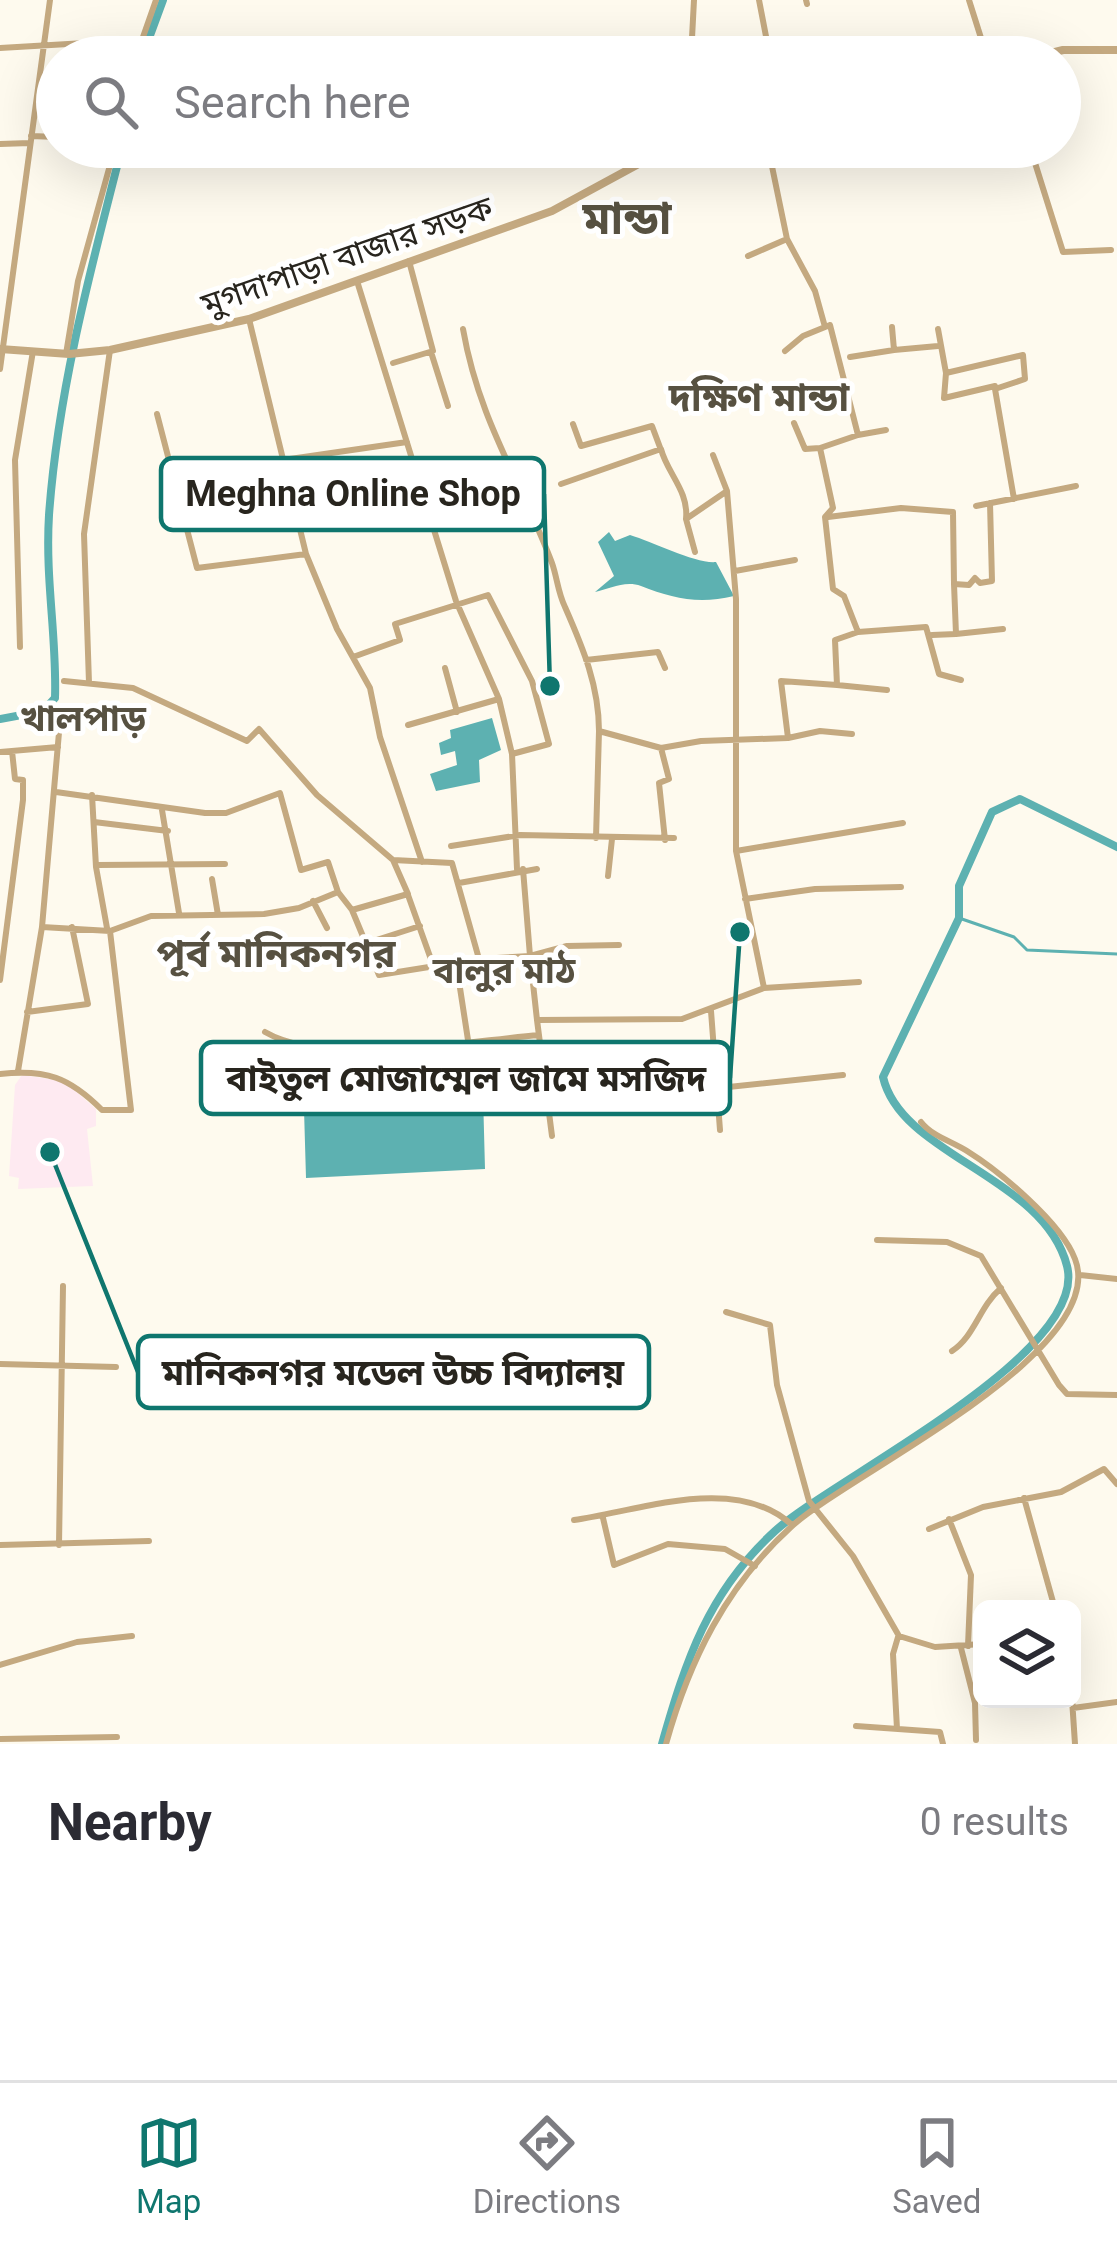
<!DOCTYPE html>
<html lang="en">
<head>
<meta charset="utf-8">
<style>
	body { margin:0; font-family:Roboto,"Noto Sans Bengali",sans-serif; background:#f2f2f3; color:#2b2b33 }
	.controls { position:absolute; right:36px; bottom:36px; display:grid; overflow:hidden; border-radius:18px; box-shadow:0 12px 48px #0002 }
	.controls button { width:108px; height:108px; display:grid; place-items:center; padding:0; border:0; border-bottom:3px solid #e1e1e2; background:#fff; color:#2b2b33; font:60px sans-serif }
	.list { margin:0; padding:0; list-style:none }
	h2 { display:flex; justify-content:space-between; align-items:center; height:156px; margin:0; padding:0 48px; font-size:51px }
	h2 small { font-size:39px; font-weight:400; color:#7c7c81 }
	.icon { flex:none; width:66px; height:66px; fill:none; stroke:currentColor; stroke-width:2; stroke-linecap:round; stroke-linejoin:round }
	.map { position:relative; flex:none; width:1117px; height:1744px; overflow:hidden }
	.search { position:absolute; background:#fff; box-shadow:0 12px 48px #0002; left:36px; right:36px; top:36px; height:132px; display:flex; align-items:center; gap:30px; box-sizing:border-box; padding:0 42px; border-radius:66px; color:#7c7c81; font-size:45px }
	.sheet { height:336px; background:#fff }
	nav { display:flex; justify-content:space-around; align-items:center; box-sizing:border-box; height:168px; border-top:3px solid #e1e1e2; background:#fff; font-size:33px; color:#7c7c81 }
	nav a { display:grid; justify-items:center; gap:6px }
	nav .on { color:#0f766e }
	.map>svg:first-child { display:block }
	.education { fill:#feeaf1 }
	.water { fill:#5db1b1 }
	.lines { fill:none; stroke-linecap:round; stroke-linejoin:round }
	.stream { stroke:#5db1b1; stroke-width:3 }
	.canal { stroke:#5db1b1; stroke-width:8 }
	.minor { stroke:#c4a980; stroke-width:6 }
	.tertiary { stroke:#c4a980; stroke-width:8 }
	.labels { text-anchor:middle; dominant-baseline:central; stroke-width:10; stroke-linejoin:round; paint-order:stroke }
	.street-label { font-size:33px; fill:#28251e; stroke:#fff }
	.neighbourhood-label { font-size:36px; font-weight:bold; fill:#575141; stroke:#fff }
	.quarter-label { font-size:39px; font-weight:bold; fill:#575141; stroke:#fff }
	.district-label { font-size:45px; font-weight:bold; fill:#575141; stroke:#fff }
	.leader { fill:none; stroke:#0f766e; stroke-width:4.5 }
	.callout-dot { fill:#0f766e; stroke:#fff; stroke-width:4.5 }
	.callout { fill:#fff; stroke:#0f766e; stroke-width:4.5 }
	.callout-label { font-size:36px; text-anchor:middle; font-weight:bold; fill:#28251e }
</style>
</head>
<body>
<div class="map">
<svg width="1117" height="1744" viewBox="0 0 1117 1744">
	<rect width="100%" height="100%" fill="#fefaee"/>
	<path class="education" d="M22,1075L64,1081L96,1109V1126L87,1129L93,1186L18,1189L19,1178L9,1176L15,1085Z"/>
	<path class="water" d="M609,532L615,541L630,535C653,542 696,564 716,562L734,596C698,605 672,598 641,586C625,580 609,589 595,592L614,576L598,542Z
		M492,718L501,750L479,760L480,782L436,791L430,774L457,765L455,751L441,755L439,743L451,738L450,730Z
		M482,1057L485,1169L306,1178L303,1075Z"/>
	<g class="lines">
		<path class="stream" d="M959,918L1014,937L1027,950L1117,954"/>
		<path class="canal" d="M142,57L163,0
			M0,719L43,711L55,698C57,637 45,580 49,515C58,390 91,268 122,147
			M662,1744C686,1660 708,1592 775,1531C832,1479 1090,1354 1067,1266C1044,1176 901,1156 883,1077L959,918V886L992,812L1020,799L1117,847"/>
		<path class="minor" d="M759,0L770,57
			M806,0L807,4
			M969,0L987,57
			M0,48L102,42L140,47
			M136,57L156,0
			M691,57L694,0
			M31,136L57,137
			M0,144L30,143
			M105,147L153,156
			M622,147L630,168
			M768,147L787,239L815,291L825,327
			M1030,147L1063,252L1111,250
			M748,256L787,239
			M357,281L456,601L499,699L512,754L517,869
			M249,319L306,554L337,629L370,688L380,737L422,862
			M892,327L894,350L938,346
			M463,329C479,421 521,481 552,563C557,577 558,593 565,607C583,648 599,686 599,731L661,748
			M938,329L946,373L1023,355L1025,379L995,389L1014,499
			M431,352L448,406
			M66,354L78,281L115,147
			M850,357L894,350
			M393,363L433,351L409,261
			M0,369L50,0
			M946,373L944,398L995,386
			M157,414L197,568L306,554
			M794,423L805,449L820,448
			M573,424L581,446L652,426L661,450
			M858,435L886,430
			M713,455L727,491
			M283,460L407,442
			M561,484L661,449C667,473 689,491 686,519
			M976,506L1076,486
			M828,517L901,508L953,512L954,584L969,585L975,578L980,583L992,581L990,503
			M735,571L795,560
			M954,584L956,634L1003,629
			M858,632L926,627L939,674L961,680
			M932,635L956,634
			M20,647L15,460L33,351
			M353,657L400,640L395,624L488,595L532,681L549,744L512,754
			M586,660L658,652L665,668
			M445,668L457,712
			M64,681L133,688L247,741L259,729L317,795L393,860L452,863L479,959L530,956L537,1020L682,1019L764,988L736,851V599L727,491L686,519L695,552
			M89,683L84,534L110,350
			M837,685L887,690
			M408,725L499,699
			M788,738L820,731L852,734
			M0,752L58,747
			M56,792L205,813H226L280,793L301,870L328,862L338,892
			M92,795L96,867L107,928
			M162,810L179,913
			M94,822L168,831
			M596,838L599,731
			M665,840L659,783L669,779L661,748L701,741L788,738L781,681L837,685L835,640L858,632L844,596L833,589L825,517L833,508L820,448L858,435L830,325L803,336L785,351
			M451,846L520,835L674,838
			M736,851L903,823
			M97,865L225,864
			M523,869L530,956L567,946L619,945
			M608,876L612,839
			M212,879L218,915
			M459,883L537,869
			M408,895L433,965
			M745,899L815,889L901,887
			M313,901L327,928
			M352,910L379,975L479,959
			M42,927L110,931L151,916L264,914L299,908L338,892L352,910L408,894L393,860
			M367,943L420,926
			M456,962L468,1040
			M0,980L23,800V780L15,779L12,751
			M764,988L859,982
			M711,1011L720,1130
			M27,1012L88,1004L72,927
			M537,1020L552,1136
			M265,1032C327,1068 466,1041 539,1035
			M18,1071L42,927L60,721
			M0,1074C46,1069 69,1077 102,1110H131L110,931
			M545,1085L600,1087
			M719,1088L843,1075
			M877,1240L947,1242L981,1256L1059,1385L1067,1394L1117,1395
			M1080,1275L1117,1279
			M726,1312L770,1325L777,1385L809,1501L853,1556L899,1636L935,1647L982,1644
			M952,1351C975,1336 979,1307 1001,1288
			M0,1364L116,1367
			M1024,1498L1055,1609
			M603,1518L614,1565L668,1544L725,1549L755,1566
			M949,1519L971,1575L968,1646
			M574,1520C639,1511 735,1473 792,1525
			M929,1529L983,1507L1061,1492L1104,1469L1117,1484
			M0,1545L149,1541
			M59,1545L63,1286
			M961,1648L975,1703L976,1740
			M0,1665L77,1642L132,1636
			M1072,1699L1075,1744
			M1073,1708L1117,1702
			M856,1726L940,1732L943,1744
			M897,1729L893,1654L898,1637
			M0,1739L117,1737
			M666,1744C689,1661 726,1586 791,1527C848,1474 1111,1352 1075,1259C1061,1222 999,1171 967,1151C951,1141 932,1136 921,1122"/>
		<path class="tertiary" d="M1035,57L1063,50H1117
			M0,349L69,354L110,350L249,319L552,211L646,160L695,147"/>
	</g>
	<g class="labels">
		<g class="street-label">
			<text transform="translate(347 256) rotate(-19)">মুগদাপাড়া বাজার সড়ক</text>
		</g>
		<g class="neighbourhood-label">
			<text x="83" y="719">খালপাড়</text>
			<text x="504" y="971">বালুর মাঠ</text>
		</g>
		<g class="quarter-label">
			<text x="759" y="398">দক্ষিণ মান্ডা</text>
			<text x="276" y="954">পূর্ব মানিকনগর</text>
		</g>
		<g class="district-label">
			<text x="627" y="218">মান্ডা</text>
		</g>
	</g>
	<path class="leader" d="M550 686L544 494M740 932L730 1078M50 1152L138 1372"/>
	<g class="callout-dot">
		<circle cx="550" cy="686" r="12"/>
		<circle cx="740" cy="932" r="12"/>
		<circle cx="50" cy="1152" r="12"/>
	</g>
	<g class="callout">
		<rect x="161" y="458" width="383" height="72" rx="12"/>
		<rect x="201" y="1042" width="529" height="72" rx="12"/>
		<rect x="138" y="1336" width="511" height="72" rx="12"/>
	</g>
	<g class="callout-label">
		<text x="353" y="506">Meghna Online Shop</text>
		<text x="466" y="1091">বাইতুল মোজাম্মেল জামে মসজিদ</text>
		<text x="393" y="1385">মানিকনগর মডেল উচ্চ বিদ্যালয়</text>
	</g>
</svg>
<div class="controls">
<button><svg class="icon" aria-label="layers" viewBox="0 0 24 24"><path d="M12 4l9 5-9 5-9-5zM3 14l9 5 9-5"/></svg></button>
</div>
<div class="search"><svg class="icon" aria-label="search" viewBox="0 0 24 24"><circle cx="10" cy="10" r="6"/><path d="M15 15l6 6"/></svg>Search here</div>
</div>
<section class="sheet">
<h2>Nearby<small>0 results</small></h2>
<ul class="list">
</ul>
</section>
<nav>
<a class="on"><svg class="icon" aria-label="map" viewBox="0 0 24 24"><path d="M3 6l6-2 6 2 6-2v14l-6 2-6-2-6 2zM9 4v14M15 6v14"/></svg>Map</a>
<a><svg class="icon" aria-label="directions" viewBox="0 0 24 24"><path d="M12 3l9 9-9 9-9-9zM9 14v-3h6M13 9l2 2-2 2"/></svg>Directions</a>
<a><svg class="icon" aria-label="saved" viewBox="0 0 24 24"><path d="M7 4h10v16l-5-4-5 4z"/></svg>Saved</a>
</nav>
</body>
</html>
